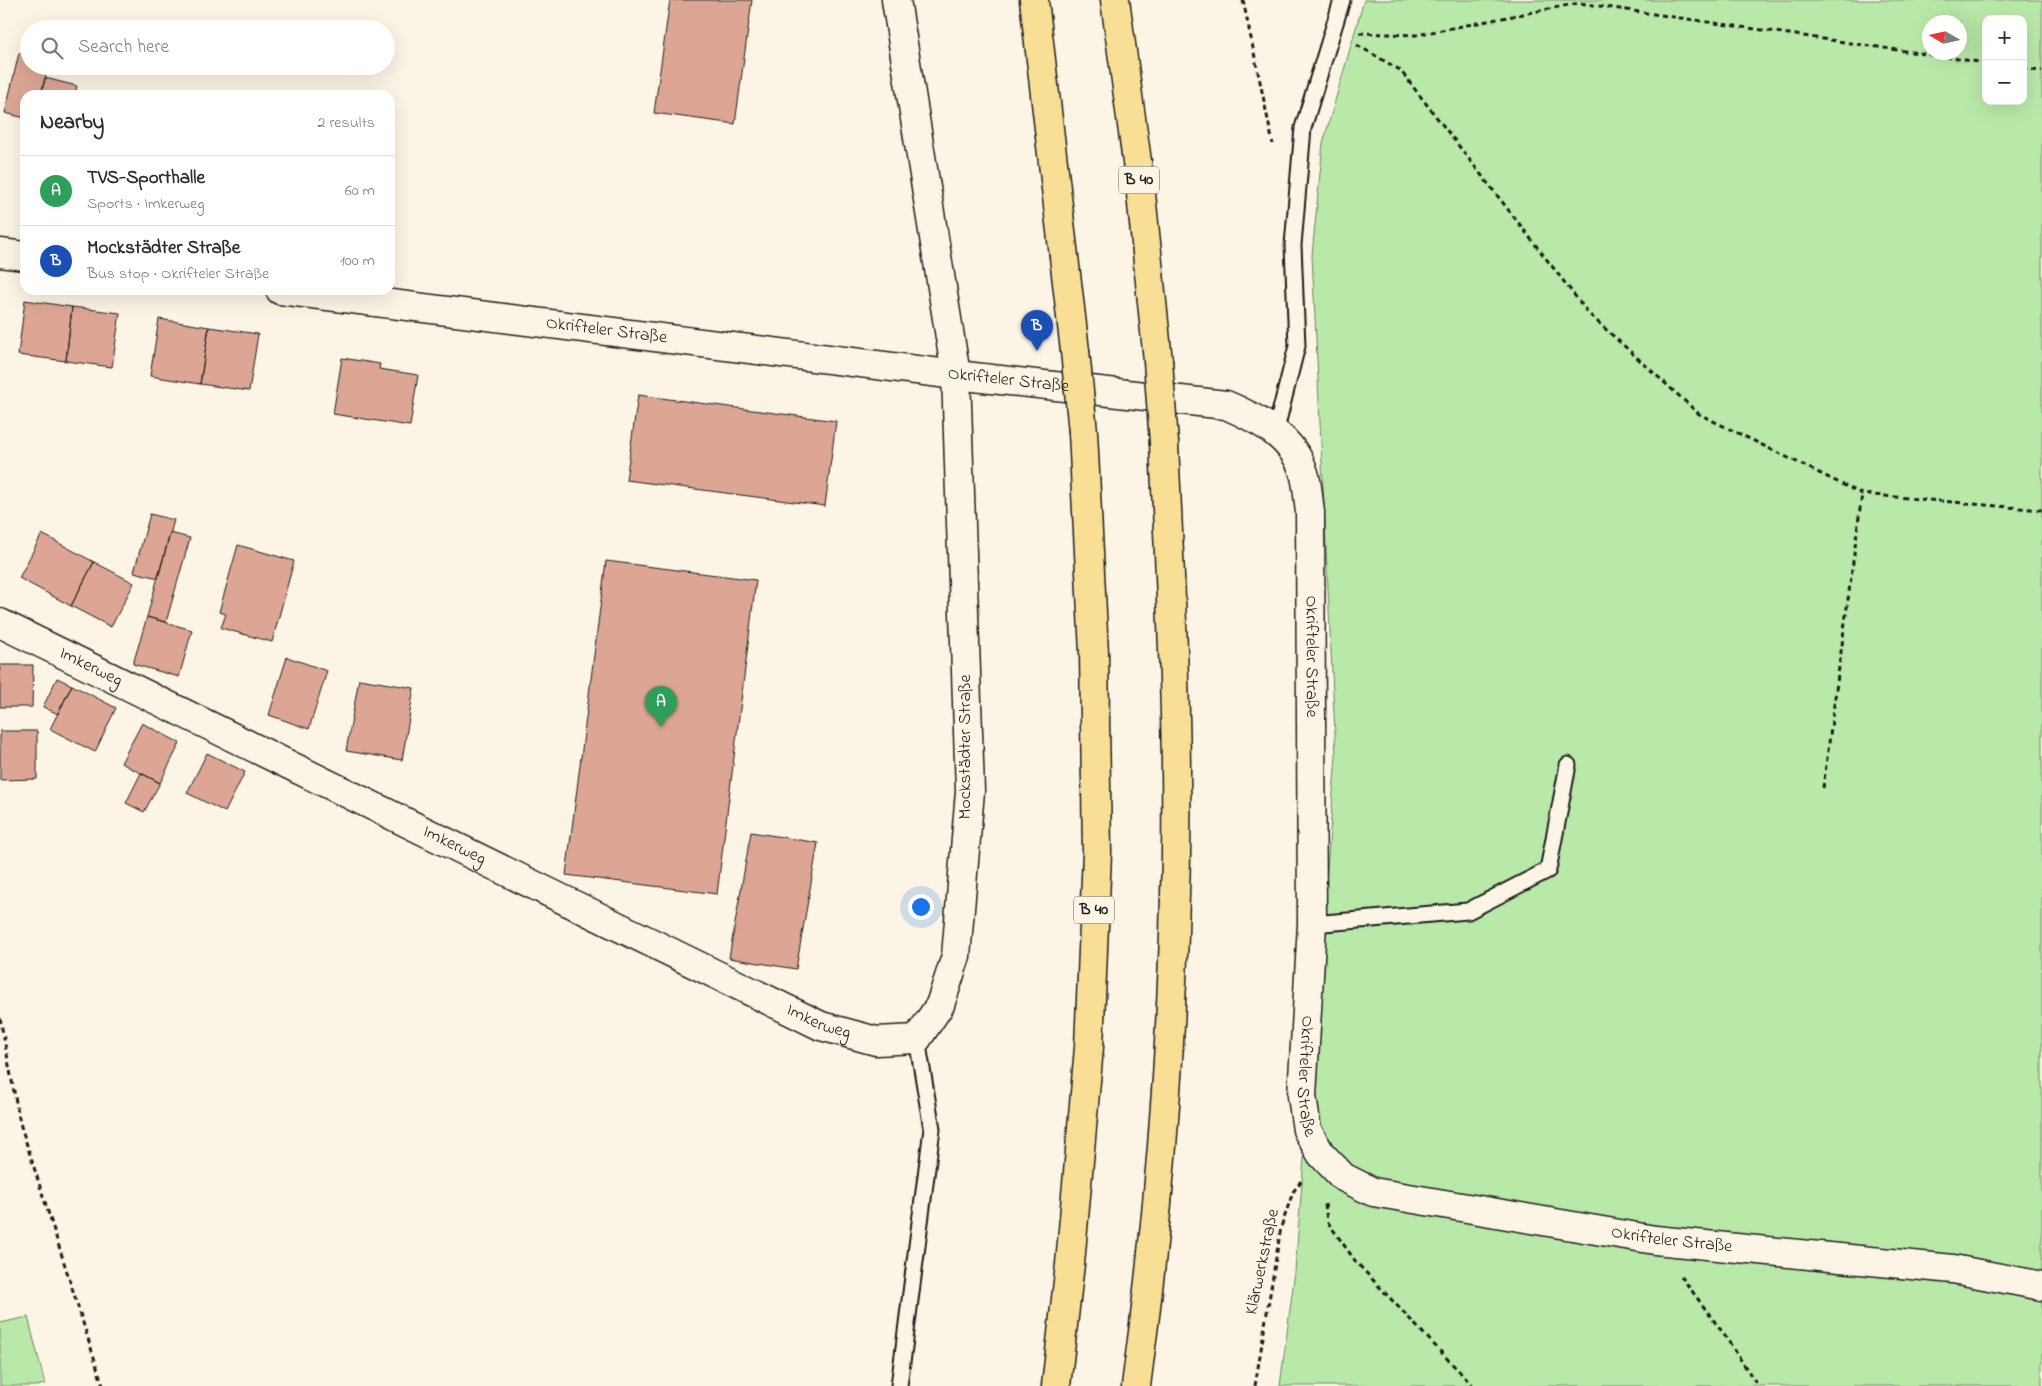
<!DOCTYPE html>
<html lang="en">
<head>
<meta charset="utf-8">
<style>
	body { margin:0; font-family:"Indie Flower",sans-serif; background:#f7f7f7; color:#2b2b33 }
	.controls { position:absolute; right:15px; top:15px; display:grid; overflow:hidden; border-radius:10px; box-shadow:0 5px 20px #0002 }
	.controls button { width:45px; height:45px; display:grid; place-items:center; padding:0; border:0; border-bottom:1px solid #e1e1e2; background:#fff; color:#2b2b33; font:25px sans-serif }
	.compass { position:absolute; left:1922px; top:15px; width:45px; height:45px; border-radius:50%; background:#fff; box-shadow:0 5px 20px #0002; rotate:279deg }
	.you { position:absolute; left:920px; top:906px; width:18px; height:18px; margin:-12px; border:4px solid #fff; border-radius:50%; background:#1a73e8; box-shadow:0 0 0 8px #1a73e833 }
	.badge { display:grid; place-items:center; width:32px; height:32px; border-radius:50%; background:#d1495b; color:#fff; font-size:16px; font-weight:700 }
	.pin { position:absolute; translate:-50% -41px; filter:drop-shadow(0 1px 2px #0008) }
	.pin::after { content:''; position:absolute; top:26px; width:18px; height:15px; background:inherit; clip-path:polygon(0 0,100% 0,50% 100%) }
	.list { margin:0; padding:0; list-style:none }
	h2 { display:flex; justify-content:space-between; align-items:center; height:65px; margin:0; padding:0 20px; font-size:21px }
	h2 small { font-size:16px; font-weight:400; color:#7c7c81 }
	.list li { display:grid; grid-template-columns:32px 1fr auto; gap:15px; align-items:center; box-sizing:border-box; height:70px; padding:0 20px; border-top:1px solid #e1e1e2 }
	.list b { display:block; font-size:19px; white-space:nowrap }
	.list p { margin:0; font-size:16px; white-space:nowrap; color:#7c7c81 }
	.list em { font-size:16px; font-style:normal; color:#7c7c81 }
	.icon { flex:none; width:28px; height:28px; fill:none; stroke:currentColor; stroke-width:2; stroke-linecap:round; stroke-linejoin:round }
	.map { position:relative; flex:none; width:2042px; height:1386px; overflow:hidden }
	.search { position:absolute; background:#fff; box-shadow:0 5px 20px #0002; left:20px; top:20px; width:375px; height:55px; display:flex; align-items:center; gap:12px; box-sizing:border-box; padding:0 18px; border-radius:28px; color:#7c7c81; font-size:19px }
	.panel { position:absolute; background:#fff; box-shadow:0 5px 20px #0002; left:20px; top:90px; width:375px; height:205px; border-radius:15px }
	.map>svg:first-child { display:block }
	.green { fill:#b9e9a8; stroke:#6a8262; fill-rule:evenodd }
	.building { fill:#dda694; stroke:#1c1c1c }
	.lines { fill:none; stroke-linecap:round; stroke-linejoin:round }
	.service-casing { stroke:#1c1c1c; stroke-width:19 }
	.minor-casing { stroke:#1c1c1c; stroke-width:31 }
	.tertiary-casing { stroke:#1c1c1c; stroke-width:31 }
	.trunk-casing { stroke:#1c1c1c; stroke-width:31 }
	.path { stroke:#1c1c1c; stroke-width:3; stroke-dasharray:5 4; stroke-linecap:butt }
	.service { stroke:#fcf5e5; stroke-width:15 }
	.minor { stroke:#fcf5e5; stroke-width:28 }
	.tertiary { stroke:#fcf5e5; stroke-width:28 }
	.trunk { stroke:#f9df96; stroke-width:28 }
	.trunk-bridge-casing { stroke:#1c1c1c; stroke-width:31; stroke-linecap:butt }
	.trunk-bridge { stroke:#f9df96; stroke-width:28 }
	.labels { text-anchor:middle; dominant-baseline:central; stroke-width:4; stroke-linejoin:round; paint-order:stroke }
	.shield { fill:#fcf5e5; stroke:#5f5d58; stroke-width:1 }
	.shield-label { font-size:16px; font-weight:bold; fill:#1c1c1c }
	.street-label { font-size:18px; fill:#1c1c1c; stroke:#fcf5e5 }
</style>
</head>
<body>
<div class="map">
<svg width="2042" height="1386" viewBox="0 0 2042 1386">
	<rect width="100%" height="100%" fill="#fcf5e5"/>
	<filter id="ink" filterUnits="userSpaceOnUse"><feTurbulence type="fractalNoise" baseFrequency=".02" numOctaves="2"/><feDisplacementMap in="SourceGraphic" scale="10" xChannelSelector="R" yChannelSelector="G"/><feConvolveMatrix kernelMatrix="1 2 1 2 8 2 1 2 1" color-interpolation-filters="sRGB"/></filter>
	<g filter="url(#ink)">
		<path class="green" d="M1364,0H2042V1386H1280L1295,1271L1336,756L1312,255L1323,143ZM1986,19H2023V101H1986ZM1930,22H1960V52H1930Z
			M28,1317L45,1384L36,1386H0V1323Z"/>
		<path class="building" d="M670,0H752L735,124L654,113Z
			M19,53L29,55V66H48L41,95H25V118L5,113Z
			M45,78L77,86L75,95H41Z
			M25,300L72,307L66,361L18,355Z
			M72,307L120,313L112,367L66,361Z
			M159,319L209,327L200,384L150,376Z
			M209,327L258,334L249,391L200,384Z
			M342,358L380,364L379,369L418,375L410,426L333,414Z
			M638,395L836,421L825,506L626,480Z
			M150,514L174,520L158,578L134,572Z
			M170,533L190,538L166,622L147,617Z
			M42,534L94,562L71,606L19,578Z
			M238,545L294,561L272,642L221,628L226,614L219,612Z
			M606,561L756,580L717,894L566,875Z
			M94,562L134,583L111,627L71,606Z
			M147,617L192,630L179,677L133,664Z
			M287,657L327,671L309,729L269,715Z
			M0,665H33L32,707H0Z
			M57,678L72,685L58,714L43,707Z
			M359,679L414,688L402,760L346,751Z
			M72,685L116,708L95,752L50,729Z
			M142,723L180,743L160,783L121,763Z
			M0,731H37V779L0,780Z
			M207,753L245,772L225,812L187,793Z
			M141,773L160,783L144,812L126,803Z
			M751,832L818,843L796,969L729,958Z"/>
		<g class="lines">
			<defs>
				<path id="service" d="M1275,433L1297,346L1293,245L1303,128L1342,0
					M1312,924L1468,911L1548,870L1568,765
					M899,1386L932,1129L917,1039"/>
				<g id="minor">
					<path id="s1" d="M0,623L821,1026L876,1041L917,1039L940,1005L956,956L970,791L956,375L896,0"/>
				</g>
				<g id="tertiary">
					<path d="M0,253L25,256"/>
					<path id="s2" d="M280,290L956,375L1226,405C1257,418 1294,438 1304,473C1308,485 1308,499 1310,512L1312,924L1302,1096L1307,1130L1321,1154L1343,1177L1373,1192L1655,1240L1953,1269L2042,1286"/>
				</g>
				<path id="trunk" d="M1034,0L1075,351
					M1115,0L1140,184L1158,361
					M1056,1386L1070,1264L1089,1047L1097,853L1094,653L1083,432
					M1136,1386C1160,1211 1173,1033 1176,856C1178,718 1170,580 1164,443"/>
			</defs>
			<use href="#service" class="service-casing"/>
			<use href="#minor" class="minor-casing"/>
			<use href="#tertiary" class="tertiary-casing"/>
			<use href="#trunk" class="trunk-casing"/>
			<path class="path" d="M1243,0L1273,144
				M1359,33L1416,35L1579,3L1986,63
				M1357,45L1400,70L1589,314L1699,414L1862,494L2042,510
				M2023,69L2042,71
				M1823,788L1862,494
				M0,1018L20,1123L103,1386
				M1325,1204L1327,1221L1356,1262L1473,1386
				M1681,1276L1723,1333L1758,1386
				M1255,1386L1281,1227L1293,1192L1301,1181"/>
			<use href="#service" class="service"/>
			<use href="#minor" class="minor"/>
			<use href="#tertiary" class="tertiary"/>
			<use href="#trunk" class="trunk"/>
			<defs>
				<path id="trunk-bridge" d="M1075,351L1083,432
					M1158,361L1164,443"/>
			</defs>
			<use href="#trunk-bridge" class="trunk-bridge-casing"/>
			<use href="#trunk-bridge" class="trunk-bridge"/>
		</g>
	</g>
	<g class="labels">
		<g class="shield">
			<rect x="1119" y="166.5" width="40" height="27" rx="4"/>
			<rect x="1074" y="896.5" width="40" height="27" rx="4"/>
		</g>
		<g class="shield-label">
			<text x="1139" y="180">B 40</text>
			<text x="1094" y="910">B 40</text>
		</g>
		<g class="street-label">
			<text stroke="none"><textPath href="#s2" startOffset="329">Okrifteler Straße</textPath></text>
			<text stroke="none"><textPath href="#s2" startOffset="734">Okrifteler Straße</textPath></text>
			<text stroke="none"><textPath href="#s2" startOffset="1244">Okrifteler Straße</textPath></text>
			<text stroke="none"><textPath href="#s1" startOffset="101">Imkerweg</textPath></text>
			<text transform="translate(966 747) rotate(-90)">Mockstädter Straße</text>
			<text stroke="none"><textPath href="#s1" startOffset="506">Imkerweg</textPath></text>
			<text stroke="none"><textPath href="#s1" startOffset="911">Imkerweg</textPath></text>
			<text stroke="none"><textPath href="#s2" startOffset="1664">Okrifteler Straße</textPath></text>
			<text stroke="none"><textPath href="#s2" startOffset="2114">Okrifteler Straße</textPath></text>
			<text transform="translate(1263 1262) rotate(-78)">Klärwerkstraße</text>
		</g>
	</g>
</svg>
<div class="controls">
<button>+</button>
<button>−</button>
</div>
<svg class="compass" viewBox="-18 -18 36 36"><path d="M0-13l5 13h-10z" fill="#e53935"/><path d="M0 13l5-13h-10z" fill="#7c7c81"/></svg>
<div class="you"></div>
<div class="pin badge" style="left:661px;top:727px;background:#2e9e5b">A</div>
<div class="pin badge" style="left:1037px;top:351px;background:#1a4fb4">B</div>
<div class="search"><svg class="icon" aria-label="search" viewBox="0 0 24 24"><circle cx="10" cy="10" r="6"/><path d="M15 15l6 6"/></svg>Search here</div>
<section class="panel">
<h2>Nearby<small>2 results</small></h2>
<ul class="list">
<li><span class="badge" style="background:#2e9e5b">A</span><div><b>TVS-Sporthalle</b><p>Sports · Imkerweg</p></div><em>60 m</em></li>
<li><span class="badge" style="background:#1a4fb4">B</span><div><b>Mockstädter Straße</b><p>Bus stop · Okrifteler Straße</p></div><em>100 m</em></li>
</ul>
</section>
</div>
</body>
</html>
